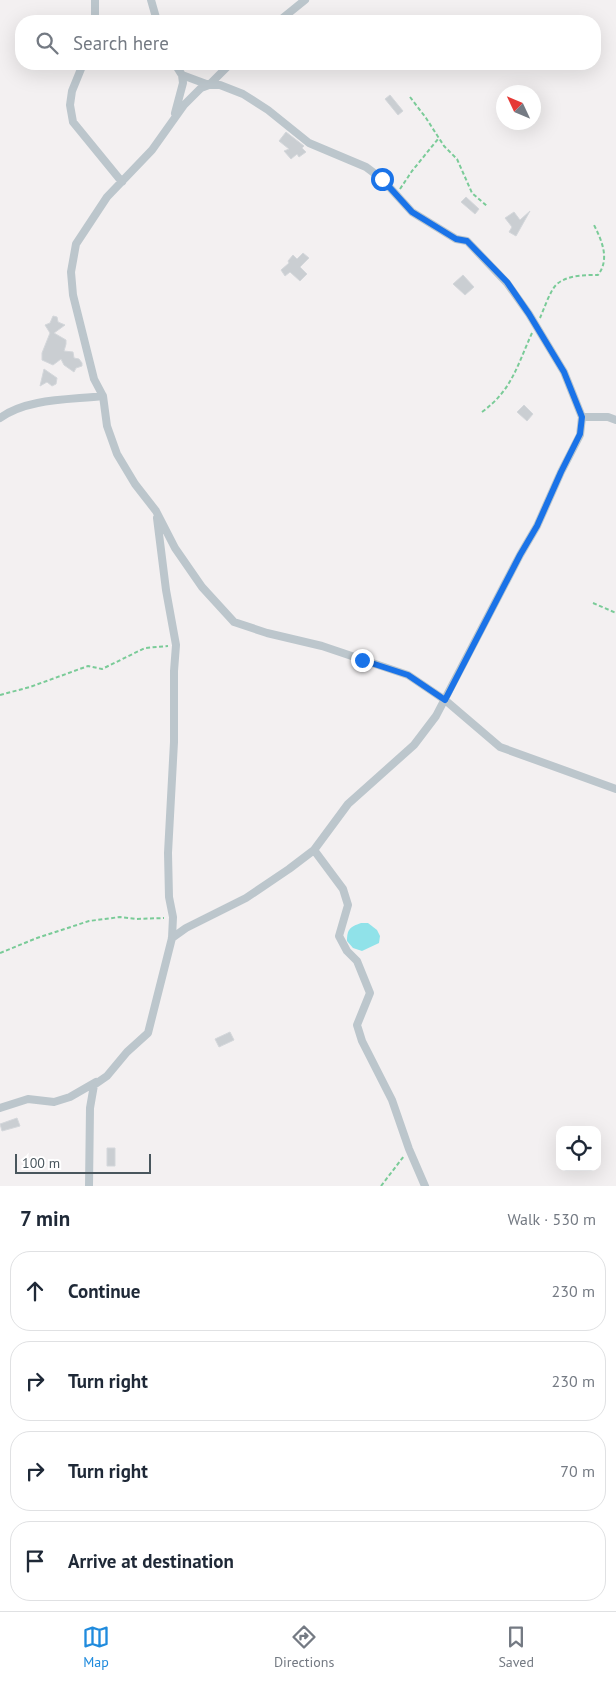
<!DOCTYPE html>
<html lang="en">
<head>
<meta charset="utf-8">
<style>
	body { margin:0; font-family:"PT Sans",sans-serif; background:#f2f2f3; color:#1f2937 }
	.controls { position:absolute; right:15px; bottom:15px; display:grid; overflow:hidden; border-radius:10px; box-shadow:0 5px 20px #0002 }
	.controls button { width:45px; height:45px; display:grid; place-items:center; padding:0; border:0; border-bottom:1px solid #e0e1e3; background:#fff; color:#1f2937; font:25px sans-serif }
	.compass { position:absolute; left:496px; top:85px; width:45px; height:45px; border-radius:50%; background:#fff; box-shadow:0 5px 20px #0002; rotate:314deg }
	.scale { position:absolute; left:15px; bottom:12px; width:136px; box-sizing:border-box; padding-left:5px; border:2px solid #49565d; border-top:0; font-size:14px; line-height:18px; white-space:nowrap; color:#49565d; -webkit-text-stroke:4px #fff; paint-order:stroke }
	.stop { position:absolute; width:15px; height:15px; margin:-11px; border:4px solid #1a73e8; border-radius:50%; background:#fff }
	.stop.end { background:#1a73e8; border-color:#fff; box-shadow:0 1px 5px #0008 }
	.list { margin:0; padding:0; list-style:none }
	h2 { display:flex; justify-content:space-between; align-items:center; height:65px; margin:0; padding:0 20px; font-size:21px }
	h2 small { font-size:16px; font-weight:400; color:#747a83 }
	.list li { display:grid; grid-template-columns:32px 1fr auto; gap:15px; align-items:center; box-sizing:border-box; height:80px; margin:0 10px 10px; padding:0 10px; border:1px solid #e0e1e3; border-radius:20px }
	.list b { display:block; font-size:19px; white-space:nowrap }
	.list em { font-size:16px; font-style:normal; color:#747a83 }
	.icon { flex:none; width:28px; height:28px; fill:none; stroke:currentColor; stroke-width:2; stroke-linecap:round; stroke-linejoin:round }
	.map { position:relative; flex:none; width:616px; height:1186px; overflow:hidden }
	.search { position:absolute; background:#fff; box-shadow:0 5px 20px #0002; left:15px; right:15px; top:15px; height:55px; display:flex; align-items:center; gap:12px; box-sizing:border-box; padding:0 18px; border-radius:20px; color:#747a83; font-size:19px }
	.sheet { height:425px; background:#fff }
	nav { display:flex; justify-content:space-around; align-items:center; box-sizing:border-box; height:70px; border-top:1px solid #e0e1e3; background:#fff; font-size:14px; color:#747a83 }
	nav a { display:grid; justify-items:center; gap:2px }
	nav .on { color:#208bdd }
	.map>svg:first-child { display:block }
	.water { fill:#90e2e9 }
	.building { fill:#caced2; stroke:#d4d7db }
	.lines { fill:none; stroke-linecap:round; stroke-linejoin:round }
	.path { stroke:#7acb98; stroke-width:2; stroke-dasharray:4 2.5; stroke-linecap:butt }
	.street { stroke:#bcc6cc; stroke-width:8 }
	.route { stroke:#1a73e8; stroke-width:6 }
</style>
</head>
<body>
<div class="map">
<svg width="616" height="1186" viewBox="0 0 616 1186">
	<rect width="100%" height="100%" fill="#f3f0f1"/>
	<path class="water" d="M361,923H368L377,930L380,936L379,943L362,951L353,948L347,941C347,929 350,927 361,923Z"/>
	<path class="building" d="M390,95L403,111L398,115L385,99Z
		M286,132L304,146L302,148L306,152L299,157L297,154L291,159L284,151L289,149L279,141Z
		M466,197L479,209L475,214L461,202Z
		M530,211L516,236L509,232L512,227L505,218L514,212L520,220Z
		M303,253L309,258L300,267L307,274L300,281L290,272L285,276L281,270L289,263L288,261L293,255L297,259Z
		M463,275L474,287L465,295L453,284Z
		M53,316L57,317L58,322L65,325L54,333L66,340V344L64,351L73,352L74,358L79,359L82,363V366L76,368L74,372L64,365L61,359L53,365L42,360V353L50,333L45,325L50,323Z
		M44,369L57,378L56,384L52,386L47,382L40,386Z
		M524,405L533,414L527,421L517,412Z
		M230,1032L234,1040L219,1047L215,1039Z
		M17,1118L20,1126L2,1131L0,1124Z
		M107,1148H115V1166H107Z"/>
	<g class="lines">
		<path class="path" d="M410,97L426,118L444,146L457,159L472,193L487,206
			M400,189L412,171L438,139
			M540,318C544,309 550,291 556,285C566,275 585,275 598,275C610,259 602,241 594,225
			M482,412C512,390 517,366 532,333
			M593,603L616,613
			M0,695L30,687L88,666L102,669L145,648L168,646
			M0,953L37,938L89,921L120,917L136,919L164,918
			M381,1186L404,1156"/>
		<path class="street" d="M95,0V21
			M151,0L157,21
			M279,21L305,0
			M83,64L72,91L70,105L73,122L122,182
			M175,64L182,75L183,83L175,113
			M230,64L209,85L201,88L184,105L152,150L107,197L76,244L71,272L73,295L94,379L103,396L107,426L117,454L135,484L156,511L175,548L202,587L234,622L267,633L322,646L408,675L445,700L500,747L616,789
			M582,417H608L616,420
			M0,418C28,398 70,400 103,396
			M314,850L343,889L348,905L339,936L347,951L357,961L370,993L357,1025L362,1041L392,1100L409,1149L425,1186
			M172,938L186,928L246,898L289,869L314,850L348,804L414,745L436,716L520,555L537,526L561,472L580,435L582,417L564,372L529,314L507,283L467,241L456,239L412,212L382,179L366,167L309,143L268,110L243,94L220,85H209L182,75
			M0,1108L28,1099L54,1102L70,1097L96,1082
			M89,1186L90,1108L94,1085L107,1076L127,1052L148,1033L172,938L173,917L169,897L168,853L174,742V671L176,645L166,590L157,518"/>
	</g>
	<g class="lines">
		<path class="route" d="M362,660L408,675L445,700L520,555L537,526L561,472L580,434L582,417L564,372L529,314L507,282L467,241L456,239L412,212L382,179"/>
	</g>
</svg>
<div class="controls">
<button><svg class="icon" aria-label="locate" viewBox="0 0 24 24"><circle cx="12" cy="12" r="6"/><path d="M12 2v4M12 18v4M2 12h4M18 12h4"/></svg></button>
</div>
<svg class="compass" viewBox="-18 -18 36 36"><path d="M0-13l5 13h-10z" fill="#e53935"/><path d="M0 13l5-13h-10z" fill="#747a83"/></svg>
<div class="scale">100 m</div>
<div class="stop" style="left:382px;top:179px"></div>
<div class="stop end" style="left:362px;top:660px"></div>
<div class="search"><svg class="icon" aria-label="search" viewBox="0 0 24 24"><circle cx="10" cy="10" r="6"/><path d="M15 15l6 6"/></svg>Search here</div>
</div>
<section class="sheet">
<h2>7 min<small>Walk · 530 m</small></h2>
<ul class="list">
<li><svg class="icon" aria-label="ahead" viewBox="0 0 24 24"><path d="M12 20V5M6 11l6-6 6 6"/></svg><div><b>Continue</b></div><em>230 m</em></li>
<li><svg class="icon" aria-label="right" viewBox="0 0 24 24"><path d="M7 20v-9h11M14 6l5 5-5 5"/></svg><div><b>Turn right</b></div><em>230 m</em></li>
<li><svg class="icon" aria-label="right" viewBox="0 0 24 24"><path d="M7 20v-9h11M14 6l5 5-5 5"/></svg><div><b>Turn right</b></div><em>70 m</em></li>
<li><svg class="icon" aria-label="arrive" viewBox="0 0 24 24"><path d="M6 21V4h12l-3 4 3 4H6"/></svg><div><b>Arrive at destination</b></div></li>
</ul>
</section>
<nav>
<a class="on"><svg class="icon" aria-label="map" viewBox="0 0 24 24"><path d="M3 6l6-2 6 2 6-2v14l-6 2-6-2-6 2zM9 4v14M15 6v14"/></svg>Map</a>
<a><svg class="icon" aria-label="directions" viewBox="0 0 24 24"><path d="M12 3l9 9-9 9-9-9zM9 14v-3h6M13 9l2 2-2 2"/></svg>Directions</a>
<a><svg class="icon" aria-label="saved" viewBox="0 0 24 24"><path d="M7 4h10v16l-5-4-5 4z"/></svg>Saved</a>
</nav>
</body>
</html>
